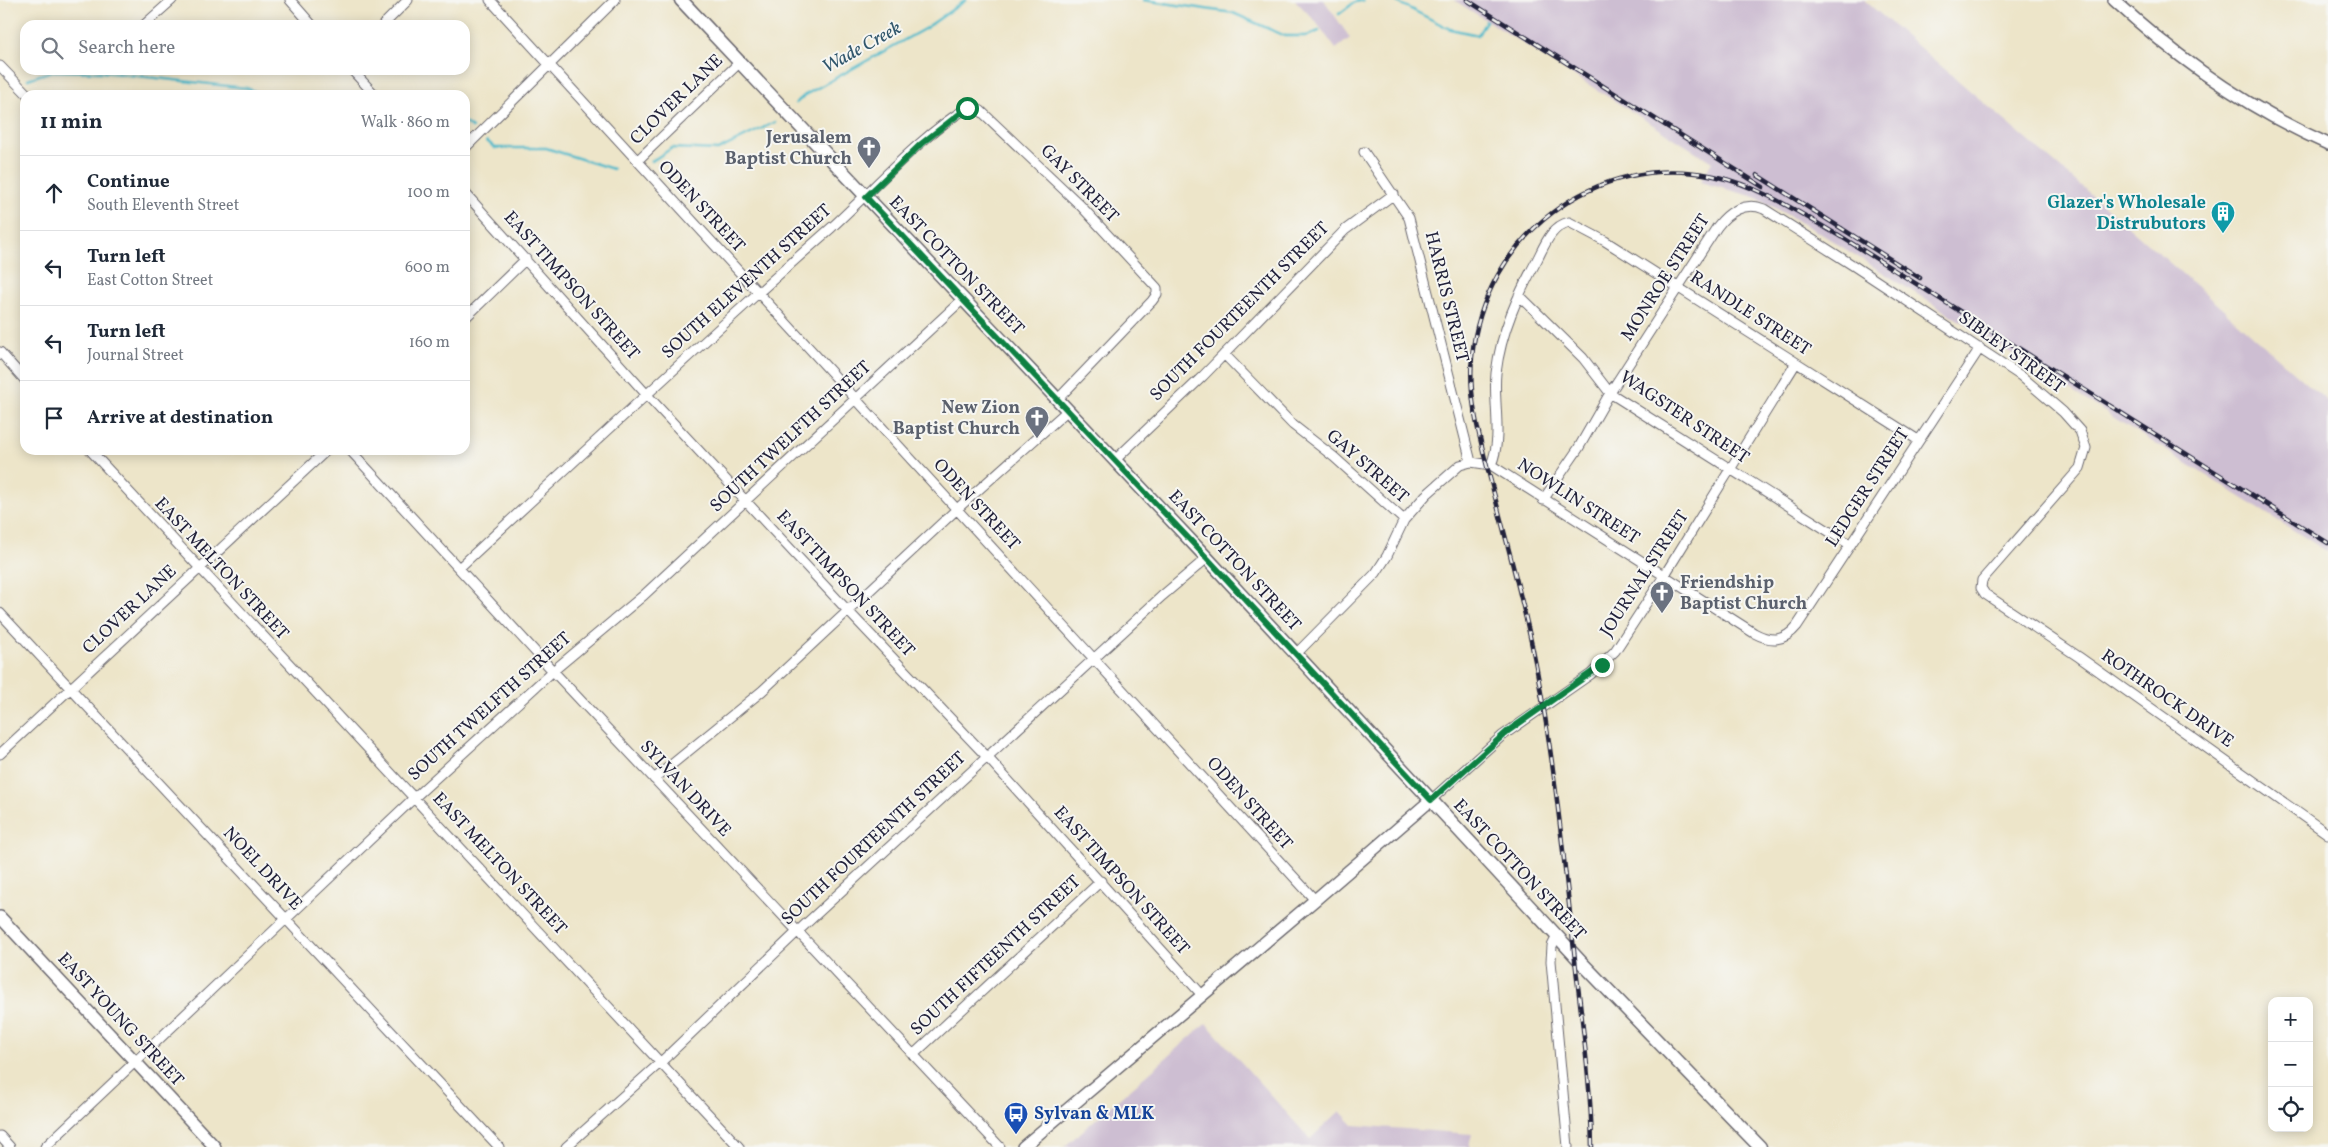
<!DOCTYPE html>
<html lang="en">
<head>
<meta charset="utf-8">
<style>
	body { margin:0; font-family:Vollkorn,serif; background:#f6f6f7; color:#1f2937 }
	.controls { position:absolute; right:15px; bottom:15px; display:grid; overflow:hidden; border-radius:10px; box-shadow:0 2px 12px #0003 }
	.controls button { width:45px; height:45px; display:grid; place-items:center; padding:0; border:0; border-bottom:1px solid #e0e1e3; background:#fff; color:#1f2937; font:25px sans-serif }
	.stop { position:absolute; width:15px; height:15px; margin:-11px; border:4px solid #0b8043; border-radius:50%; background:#fff }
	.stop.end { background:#0b8043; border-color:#fff; box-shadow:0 1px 5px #0008 }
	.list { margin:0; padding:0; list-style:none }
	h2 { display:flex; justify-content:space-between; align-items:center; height:65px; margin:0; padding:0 20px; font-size:21px }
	h2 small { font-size:16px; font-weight:400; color:#747a83 }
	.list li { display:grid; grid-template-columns:32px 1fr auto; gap:15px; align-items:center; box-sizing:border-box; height:75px; padding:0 20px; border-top:1px solid #e0e1e3 }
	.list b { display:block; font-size:19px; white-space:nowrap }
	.list p { margin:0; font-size:16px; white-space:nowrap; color:#747a83 }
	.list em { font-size:16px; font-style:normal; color:#747a83 }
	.icon { flex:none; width:28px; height:28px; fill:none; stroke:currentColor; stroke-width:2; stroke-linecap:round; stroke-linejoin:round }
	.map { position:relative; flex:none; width:2328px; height:1147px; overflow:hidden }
	.search { position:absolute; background:#fff; box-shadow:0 2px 12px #0003; left:20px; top:20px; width:450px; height:55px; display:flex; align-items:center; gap:12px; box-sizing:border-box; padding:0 18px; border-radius:15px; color:#747a83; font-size:19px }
	.panel { position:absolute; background:#fff; box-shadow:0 2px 12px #0003; left:20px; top:90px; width:450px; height:365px; border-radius:15px }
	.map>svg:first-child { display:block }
	.industrial { fill:#cdbed2 }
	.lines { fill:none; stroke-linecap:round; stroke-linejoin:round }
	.stream { stroke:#4ebacb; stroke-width:2.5 }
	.minor-casing { stroke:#69666d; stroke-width:11 }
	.tertiary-casing { stroke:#69666d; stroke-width:14 }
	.secondary-casing { stroke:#69666d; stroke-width:15 }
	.minor { stroke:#fff; stroke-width:9 }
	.tertiary { stroke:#fff; stroke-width:11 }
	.secondary { stroke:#fff; stroke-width:12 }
	.rail-casing { stroke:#22223b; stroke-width:4.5 }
	.rail { stroke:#f6f6f2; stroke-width:2.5; stroke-dasharray:8; stroke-linecap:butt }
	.route { stroke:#0b8043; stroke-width:6 }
	.labels { text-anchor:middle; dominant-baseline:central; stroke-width:4; stroke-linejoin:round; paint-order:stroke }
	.street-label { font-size:18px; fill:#22223b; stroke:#f6f6f2 }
	.worship-label { font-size:18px; font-weight:bold; fill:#5b616d; stroke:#f6f6f2; text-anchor:end }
	.culture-label { font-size:18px; font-weight:bold; fill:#0d838f; stroke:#f6f6f2; text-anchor:end }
	.transit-label { font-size:18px; font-weight:bold; fill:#164399; stroke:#f6f6f2; text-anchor:start }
	.water-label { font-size:19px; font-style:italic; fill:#31576d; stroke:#f6f6f2 }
</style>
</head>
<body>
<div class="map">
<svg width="2328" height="1147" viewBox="0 0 2328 1147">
	<rect width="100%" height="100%" fill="#f6f6f2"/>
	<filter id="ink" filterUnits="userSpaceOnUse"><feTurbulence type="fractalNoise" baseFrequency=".02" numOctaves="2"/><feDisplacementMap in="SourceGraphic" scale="10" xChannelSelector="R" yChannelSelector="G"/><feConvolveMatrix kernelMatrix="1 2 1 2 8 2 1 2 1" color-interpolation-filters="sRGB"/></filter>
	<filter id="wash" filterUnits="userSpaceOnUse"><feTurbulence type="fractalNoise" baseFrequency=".0096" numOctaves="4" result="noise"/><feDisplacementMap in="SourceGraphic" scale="20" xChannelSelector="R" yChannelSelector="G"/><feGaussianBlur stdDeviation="1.12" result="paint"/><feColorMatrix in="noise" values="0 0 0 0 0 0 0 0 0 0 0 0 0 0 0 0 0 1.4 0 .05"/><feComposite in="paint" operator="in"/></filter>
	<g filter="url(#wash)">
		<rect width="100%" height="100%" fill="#ede5c9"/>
		<path class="industrial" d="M1295,0H1324L1350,38L1336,49L1316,22Z
			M1454,0H1864L2129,227L2328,402V552L1823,235L1755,197L1700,182L1712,162Z
			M1206,1023L1310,1139L1340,1111L1353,1125L1472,1134L1469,1147H1064Z"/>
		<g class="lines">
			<path class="stream" d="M1143,0L1233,13L1285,36H1307L1319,31
				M1393,0L1450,29L1478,35L1486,21
				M1339,14L1355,2L1364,0
				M28,79L52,71L102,72L246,88L265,95
				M796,103L805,95L926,28L966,0
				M465,123L472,128
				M487,141L495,148H546L613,169
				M652,161L672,148L718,150L775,122"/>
		</g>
	</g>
	<g filter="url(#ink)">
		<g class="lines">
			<defs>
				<path id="minor" d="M290,0L312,25
					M490,0L1315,900
					M144,25L172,0
					M383,25L408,0
					M0,66L28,95
					M352,70L375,95
					M465,148L615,0
					M1364,152L1409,218L1471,462
					M637,161L740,62
					M465,193L647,395L849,612L988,758L1203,996
					M1519,295L1583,358L1610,393L1849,544
					M465,318L526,259
					M0,352L25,380
					M1224,354L1293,425L1334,457L1404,520
					M90,450L739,1147
					M350,450L553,671L1000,1147
					M1115,460L1203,376L1345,230L1394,194
					M1491,465C1503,437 1493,403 1496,373C1501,331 1518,295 1538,258C1545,244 1552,226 1569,222L1605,241L1918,440
					M1543,500L1578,449L1610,393L1717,227C1728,212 1745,201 1764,209L1854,266L2021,376L2063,412L2080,431L2086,448L2080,468L1982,580L1981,588L1985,594L2079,657L2328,834
					M459,568C582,454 705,339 831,228C872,191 920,136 967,108L974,107L981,111L1080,205L1157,288V294L1152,301L1058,399
					M0,613L499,1147
					M1296,654L1376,573L1387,556L1404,520L1426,495L1460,465L1471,462L1491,465L1754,633C1771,642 1784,642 1797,626L1980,348
					M0,754L327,450
					M654,779L762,691L957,509L1068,410
					M1431,800L1502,736L1591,674L1615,651L1664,576L1796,363
					M1557,936L1552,946L1551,961L1568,1147
					M913,1055L1101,881
					M0,1136L10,1147
					M45,1147L415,797L553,671L644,595L963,299
					M566,1147L660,1063L797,932L1162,596L1207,558"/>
				<path id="tertiary" d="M2114,0C2178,59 2248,109 2328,144
					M0,917L215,1147
					M1023,1147L1315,900L1431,800"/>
				<path id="secondary" d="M681,0L1207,558L1581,962L1760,1147"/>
			</defs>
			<use href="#minor" class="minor-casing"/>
			<use href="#tertiary" class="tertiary-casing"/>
			<use href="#secondary" class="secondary-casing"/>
			<use href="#minor" class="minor"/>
			<use href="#tertiary" class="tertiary"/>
			<use href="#secondary" class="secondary"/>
			<defs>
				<path id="rail" d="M1467,0L1763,187
					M1757,175L1920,278
					M1837,234L2328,543
					M1592,1147C1591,1078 1580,1010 1573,941C1562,841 1552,740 1531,641C1519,586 1504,532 1490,478C1480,439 1468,398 1472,357C1483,239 1595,150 1714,176C1760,186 1801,214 1841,237"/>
			</defs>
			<use href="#rail" class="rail-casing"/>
			<use href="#rail" class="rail"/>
		</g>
	</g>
	<g class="lines" filter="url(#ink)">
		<path class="route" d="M967,108L921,144L866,197L1207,558L1431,800L1508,731L1602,665"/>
	</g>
	<defs>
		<symbol id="church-pin" viewBox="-11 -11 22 30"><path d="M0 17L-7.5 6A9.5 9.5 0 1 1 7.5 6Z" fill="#6b7280" stroke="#f6f6f2"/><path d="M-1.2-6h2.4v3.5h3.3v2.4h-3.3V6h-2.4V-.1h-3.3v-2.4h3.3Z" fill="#fff"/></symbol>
		<symbol id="building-pin" viewBox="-11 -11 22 30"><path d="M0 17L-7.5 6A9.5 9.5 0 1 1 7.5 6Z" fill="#0f9aa8" stroke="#f6f6f2"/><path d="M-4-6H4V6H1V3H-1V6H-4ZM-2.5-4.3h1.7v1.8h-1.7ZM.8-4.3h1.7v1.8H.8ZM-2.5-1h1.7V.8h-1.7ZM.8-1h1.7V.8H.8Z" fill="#fff"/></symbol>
		<symbol id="bus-pin" viewBox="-11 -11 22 30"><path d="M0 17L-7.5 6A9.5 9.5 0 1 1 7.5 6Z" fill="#1a4fb4" stroke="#f6f6f2"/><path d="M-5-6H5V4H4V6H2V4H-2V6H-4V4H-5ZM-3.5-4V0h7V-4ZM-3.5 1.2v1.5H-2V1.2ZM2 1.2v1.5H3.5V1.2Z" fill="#fff"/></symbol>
	</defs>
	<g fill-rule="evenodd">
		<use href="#church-pin" x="855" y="134" width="28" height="38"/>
		<use href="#building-pin" x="2209" y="199" width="28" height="38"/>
		<use href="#church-pin" x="1023" y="404" width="28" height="38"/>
		<use href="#church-pin" x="1648" y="579" width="28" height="38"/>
		<use href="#bus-pin" x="1002" y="1100" width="28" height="38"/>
	</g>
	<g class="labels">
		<g class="street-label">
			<text transform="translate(677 100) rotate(-44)">CLOVER LANE</text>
			<text transform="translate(1079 184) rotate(45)">GAY STREET</text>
			<text transform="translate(701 207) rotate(47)">ODEN STREET</text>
			<text transform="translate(956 266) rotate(46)">EAST COTTON STREET</text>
			<text transform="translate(1666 278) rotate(-57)">MONROE STREET</text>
			<text transform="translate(747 282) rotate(-42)">SOUTH ELEVENTH STREET</text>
			<text transform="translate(571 286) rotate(48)">EAST TIMPSON STREET</text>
			<text transform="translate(1446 297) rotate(76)">HARRIS STREET</text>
			<text transform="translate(1240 312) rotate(-45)">SOUTH FOURTEENTH STREET</text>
			<text transform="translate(1750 314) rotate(33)">RANDLE STREET</text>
			<text transform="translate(2011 353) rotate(36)">SIBLEY STREET</text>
			<text transform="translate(1684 418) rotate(34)">WAGSTER STREET</text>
			<text transform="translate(791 437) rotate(-43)">SOUTH TWELFTH STREET</text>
			<text transform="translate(1367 467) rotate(41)">GAY STREET</text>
			<text transform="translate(1868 488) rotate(-57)">LEDGER STREET</text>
			<text transform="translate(1578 502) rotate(33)">NOWLIN STREET</text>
			<text transform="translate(976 505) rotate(47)">ODEN STREET</text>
			<text transform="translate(1234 561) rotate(47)">EAST COTTON STREET</text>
			<text transform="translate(221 569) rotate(47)">EAST MELTON STREET</text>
			<text transform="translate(1645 574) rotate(-57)">JOURNAL STREET</text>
			<text transform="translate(845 584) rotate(47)">EAST TIMPSON STREET</text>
			<text transform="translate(130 610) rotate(-43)">CLOVER LANE</text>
			<text transform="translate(2167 699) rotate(35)">ROTHROCK DRIVE</text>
			<text transform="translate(490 707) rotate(-42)">SOUTH TWELFTH STREET</text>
			<text transform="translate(685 789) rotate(47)">SYLVAN DRIVE</text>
			<text transform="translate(1249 804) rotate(48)">ODEN STREET</text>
			<text transform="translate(874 839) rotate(-43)">SOUTH FOURTEENTH STREET</text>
			<text transform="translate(499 864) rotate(47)">EAST MELTON STREET</text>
			<text transform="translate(262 869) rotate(47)">NOEL DRIVE</text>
			<text transform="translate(1519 870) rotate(47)">EAST COTTON STREET</text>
			<text transform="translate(1121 881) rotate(48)">EAST TIMPSON STREET</text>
			<text transform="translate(996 956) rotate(-43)">SOUTH FIFTEENTH STREET</text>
			<text transform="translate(120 1020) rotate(47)">EAST YOUNG STREET</text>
		</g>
		<g class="worship-label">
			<text x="852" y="138">Jerusalem<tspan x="852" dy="21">Baptist Church</tspan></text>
			<text x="1020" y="408">New Zion<tspan x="1020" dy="21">Baptist Church</tspan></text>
			<text x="1680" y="583" text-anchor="start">Friendship<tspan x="1680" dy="21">Baptist Church</tspan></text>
		</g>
		<g class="culture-label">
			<text x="2206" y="203">Glazer's Wholesale<tspan x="2206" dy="21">Distrubutors</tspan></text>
		</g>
		<g class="transit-label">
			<text x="1034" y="1114">Sylvan &amp; MLK</text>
		</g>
		<g class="water-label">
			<text transform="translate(862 48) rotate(-29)">Wade Creek</text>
		</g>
	</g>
</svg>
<div class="controls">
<button>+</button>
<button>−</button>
<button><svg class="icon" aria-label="locate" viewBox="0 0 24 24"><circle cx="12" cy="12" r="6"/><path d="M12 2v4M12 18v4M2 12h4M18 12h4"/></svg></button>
</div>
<div class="stop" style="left:967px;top:108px"></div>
<div class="stop end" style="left:1602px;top:665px"></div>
<div class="search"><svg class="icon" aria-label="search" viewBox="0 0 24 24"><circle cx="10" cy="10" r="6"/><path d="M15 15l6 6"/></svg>Search here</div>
<section class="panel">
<h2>11 min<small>Walk · 860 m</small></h2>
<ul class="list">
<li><svg class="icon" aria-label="ahead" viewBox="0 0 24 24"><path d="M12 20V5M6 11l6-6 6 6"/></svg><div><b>Continue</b><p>South Eleventh Street</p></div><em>100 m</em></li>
<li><svg class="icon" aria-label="left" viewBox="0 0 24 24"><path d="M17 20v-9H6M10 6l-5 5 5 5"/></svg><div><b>Turn left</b><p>East Cotton Street</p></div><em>600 m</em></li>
<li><svg class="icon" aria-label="left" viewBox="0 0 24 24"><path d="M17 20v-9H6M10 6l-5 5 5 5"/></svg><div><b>Turn left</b><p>Journal Street</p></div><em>160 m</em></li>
<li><svg class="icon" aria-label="arrive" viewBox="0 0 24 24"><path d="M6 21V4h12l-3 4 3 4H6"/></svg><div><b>Arrive at destination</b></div></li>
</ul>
</section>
</div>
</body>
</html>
